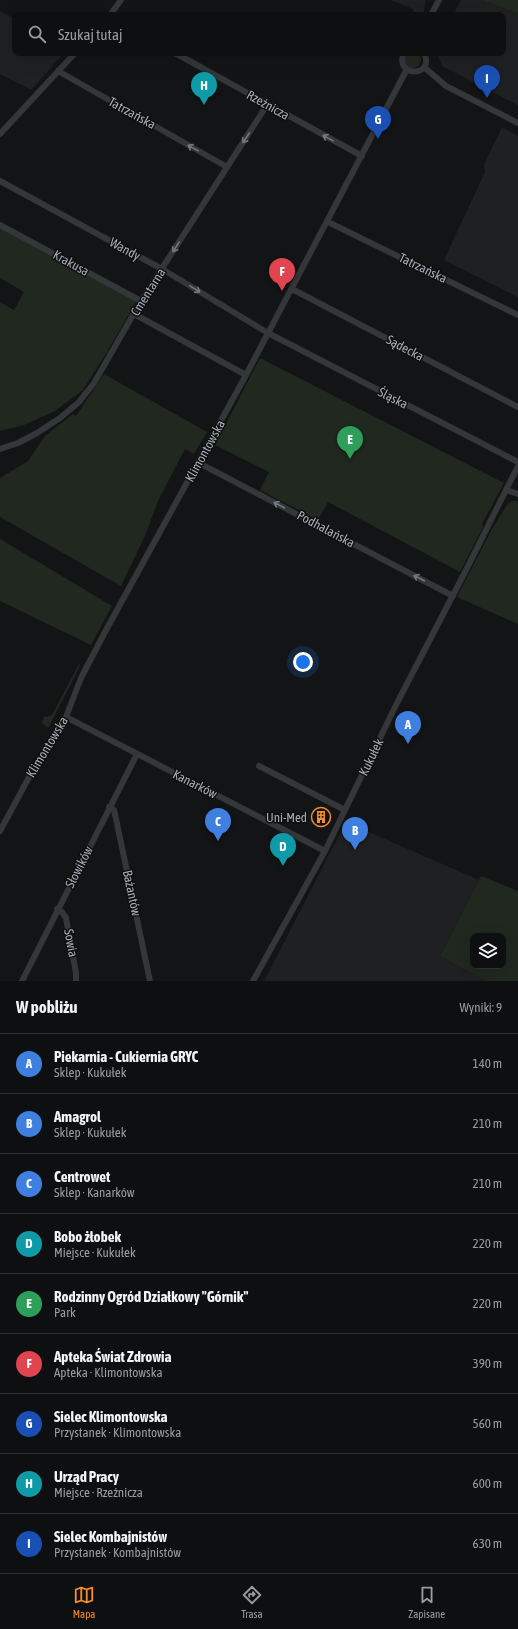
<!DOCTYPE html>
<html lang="pl">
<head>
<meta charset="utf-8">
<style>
	body { margin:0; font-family:"Asap Condensed",sans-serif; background:#171819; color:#f1f3f6 }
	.controls { position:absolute; right:12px; bottom:12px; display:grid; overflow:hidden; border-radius:8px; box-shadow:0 4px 16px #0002 }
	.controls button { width:36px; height:36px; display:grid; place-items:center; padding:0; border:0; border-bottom:1px solid #2e2f30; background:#0e0f10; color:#f1f3f6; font:20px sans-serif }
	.you { position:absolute; left:303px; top:662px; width:14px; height:14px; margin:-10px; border:3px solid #fff; border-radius:50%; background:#1a73e8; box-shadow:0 0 0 6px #1a73e833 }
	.badge { display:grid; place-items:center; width:26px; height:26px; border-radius:50%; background:#f78c2a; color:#fff; font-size:13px; font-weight:700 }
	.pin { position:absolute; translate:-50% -33px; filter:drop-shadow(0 1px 2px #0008) }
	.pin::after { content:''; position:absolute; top:21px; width:14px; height:12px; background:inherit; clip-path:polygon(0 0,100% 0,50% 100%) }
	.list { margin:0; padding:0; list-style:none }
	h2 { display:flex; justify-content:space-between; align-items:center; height:52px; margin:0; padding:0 16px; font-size:17px }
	h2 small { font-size:13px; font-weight:400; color:#9b9c9f }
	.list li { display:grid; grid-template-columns:26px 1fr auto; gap:12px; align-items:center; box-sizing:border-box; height:60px; padding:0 16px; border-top:1px solid #2e2f30 }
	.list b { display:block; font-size:15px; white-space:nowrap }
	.list p { margin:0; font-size:13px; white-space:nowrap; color:#9b9c9f }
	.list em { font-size:13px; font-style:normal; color:#9b9c9f }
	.icon { flex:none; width:22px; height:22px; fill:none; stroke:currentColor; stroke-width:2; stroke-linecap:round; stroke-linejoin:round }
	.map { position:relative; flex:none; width:518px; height:981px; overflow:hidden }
	.search { position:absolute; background:#0e0f10; box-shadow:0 4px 16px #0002; left:12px; right:12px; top:12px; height:44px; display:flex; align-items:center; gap:10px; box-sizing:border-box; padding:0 14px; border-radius:8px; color:#9b9c9f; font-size:15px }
	.sheet { height:592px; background:#0e0f10 }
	nav { display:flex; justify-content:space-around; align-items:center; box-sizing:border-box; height:56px; border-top:1px solid #2e2f30; background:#0e0f10; font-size:11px; color:#9b9c9f }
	nav a { display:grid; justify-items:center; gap:2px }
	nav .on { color:#f78c2a }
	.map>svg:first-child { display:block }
	.built { fill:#1f2022 }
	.green { fill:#202820; fill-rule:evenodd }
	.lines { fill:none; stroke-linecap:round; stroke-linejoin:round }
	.street { stroke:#34373a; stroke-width:6 }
	.oneway { stroke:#72787e }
	.labels { text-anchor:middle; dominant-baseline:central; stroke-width:3; stroke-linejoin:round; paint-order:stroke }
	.street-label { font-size:13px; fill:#a5adb6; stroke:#0f0f10 }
	.poi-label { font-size:13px; fill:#a5adb6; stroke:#0f0f10; text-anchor:end }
</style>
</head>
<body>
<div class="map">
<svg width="518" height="981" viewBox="0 0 518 981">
	<rect width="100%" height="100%" fill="#131415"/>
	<path class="built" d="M391,0H426L423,15H416L414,14L413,9Z
		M461,0H482L518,14V105L442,66L437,53H503V15H453Z
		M0,11L15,19V53H64L31,90L0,74Z
		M502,127L518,136V297L444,260L485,172L484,165Z
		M346,822L479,880L440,956L486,981H264Z"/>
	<path class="green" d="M482,0H518V14Z
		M405 60a8 8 0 1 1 16 0a8 8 0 1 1-16 0Z
		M0,227L134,299L136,302L107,352L83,390L55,411L24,425L0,431V302L14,310L24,292L0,278Z
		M260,358L504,483L482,524L483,527L460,572L328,502L318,520L260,490L269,472L215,445Z
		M104,374L207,432L194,454L185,449L158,501L145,536L121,586L0,517V478L28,461L45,436L73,414L76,416Z
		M512,501H518V624L457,597L492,529L508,503Z
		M0,539L112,606L91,645L0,601Z
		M79,664L80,665L76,674L48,728L42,723L44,716L47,717L52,715Z
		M481,876L518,891V981H486L440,956ZM473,936H503V966H473Z"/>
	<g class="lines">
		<path class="street" d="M110,15L121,0
			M431,15L439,0
			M175,53L362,156
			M404,53C393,77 436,78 424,53
			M424,67L446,86L518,123
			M58,71L227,167
			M0,134L75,53
			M0,181L162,269L268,333L518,462
			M328,222L518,315
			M0,225L141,301
			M292,289L518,407
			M134,314L246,375
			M0,449L18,443L37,433L60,418L79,402L94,383L141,301L267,105
			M199,463L453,596
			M506,490L518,494
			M66,717L325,851
			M259,766L345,810
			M109,807L114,810L116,819L150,981
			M0,831L34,768L56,735L66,717L81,678L105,632L246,375L407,69
			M57,909L62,912L66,918L76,973V981
			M22,981L137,754
			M253,981L325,851L397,703L465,572L518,466"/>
	</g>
	<defs><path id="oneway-shaft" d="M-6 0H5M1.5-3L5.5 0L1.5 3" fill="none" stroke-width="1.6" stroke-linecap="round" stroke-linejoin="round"/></defs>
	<g class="oneway">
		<use href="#oneway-shaft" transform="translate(246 138) rotate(123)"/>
		<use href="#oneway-shaft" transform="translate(328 138) rotate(-151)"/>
		<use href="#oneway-shaft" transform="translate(193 148) rotate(-151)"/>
		<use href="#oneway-shaft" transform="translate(176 247) rotate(122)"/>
		<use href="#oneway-shaft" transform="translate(195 289) rotate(31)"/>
		<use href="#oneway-shaft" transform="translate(279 505) rotate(-152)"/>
		<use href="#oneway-shaft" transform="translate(419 578) rotate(-152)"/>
	</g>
	<defs>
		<symbol id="building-ring" viewBox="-11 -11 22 22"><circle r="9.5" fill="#0f0f10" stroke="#f78c2a" stroke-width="1.5"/><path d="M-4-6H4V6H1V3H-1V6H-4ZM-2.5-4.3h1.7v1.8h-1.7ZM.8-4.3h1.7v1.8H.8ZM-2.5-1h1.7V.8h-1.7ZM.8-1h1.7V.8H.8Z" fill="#f78c2a"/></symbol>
	</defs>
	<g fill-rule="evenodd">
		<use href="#building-ring" x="310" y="806" width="22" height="22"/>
	</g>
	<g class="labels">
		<g class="street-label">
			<text transform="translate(268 105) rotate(29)">Rzeźnicza</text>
			<text transform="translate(132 113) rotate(29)">Tatrzańska</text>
			<text transform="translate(125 249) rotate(29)">Wandy</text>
			<text transform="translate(71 263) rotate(29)">Krakusa</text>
			<text transform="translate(423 268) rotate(26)">Tatrzańska</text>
			<text transform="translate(148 292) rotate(-58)">Cmentarna</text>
			<text transform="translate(405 348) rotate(28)">Sądecka</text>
			<text transform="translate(393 398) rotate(27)">Śląska</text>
			<text transform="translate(205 451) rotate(-61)">Klimontowska</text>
			<text transform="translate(326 529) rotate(28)">Podhalańska</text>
			<text transform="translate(47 747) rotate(-59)">Klimontowska</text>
			<text transform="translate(371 757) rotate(-64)">Kukułek</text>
			<text transform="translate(195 784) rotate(27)">Kanarków</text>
			<text transform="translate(79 867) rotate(-63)">Słowików</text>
			<text transform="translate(132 893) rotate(78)">Bażantów</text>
			<text transform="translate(71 943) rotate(79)">Sowia</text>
		</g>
		<g class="poi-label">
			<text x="307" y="817">Uni-Med</text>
		</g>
	</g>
</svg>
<div class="controls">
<button><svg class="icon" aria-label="layers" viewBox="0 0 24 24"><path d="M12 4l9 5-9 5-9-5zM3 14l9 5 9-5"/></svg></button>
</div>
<div class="you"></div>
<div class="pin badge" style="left:408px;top:744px;background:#3f7fe0">A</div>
<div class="pin badge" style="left:355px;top:850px;background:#3f7fe0">B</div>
<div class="pin badge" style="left:218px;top:841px;background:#3f7fe0">C</div>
<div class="pin badge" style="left:283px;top:866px;background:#0f9aa8">D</div>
<div class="pin badge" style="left:350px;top:459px;background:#2e9e5b">E</div>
<div class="pin badge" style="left:282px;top:291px;background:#e0444e">F</div>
<div class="pin badge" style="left:378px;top:139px;background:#1a4fb4">G</div>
<div class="pin badge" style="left:204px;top:105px;background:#0f9aa8">H</div>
<div class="pin badge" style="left:487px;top:98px;background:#1a4fb4">I</div>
<div class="search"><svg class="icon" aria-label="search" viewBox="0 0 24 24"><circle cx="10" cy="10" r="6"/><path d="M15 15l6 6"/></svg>Szukaj tutaj</div>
</div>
<section class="sheet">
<h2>W pobliżu<small>Wyniki: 9</small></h2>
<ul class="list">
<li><span class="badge" style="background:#3f7fe0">A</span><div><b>Piekarnia - Cukiernia GRYC</b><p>Sklep · Kukułek</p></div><em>140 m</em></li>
<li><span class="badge" style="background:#3f7fe0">B</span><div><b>Amagrol</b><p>Sklep · Kukułek</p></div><em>210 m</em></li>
<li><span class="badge" style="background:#3f7fe0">C</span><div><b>Centrowet</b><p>Sklep · Kanarków</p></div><em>210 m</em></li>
<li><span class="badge" style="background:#0f9aa8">D</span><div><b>Bobo żłobek</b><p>Miejsce · Kukułek</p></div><em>220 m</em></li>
<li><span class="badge" style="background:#2e9e5b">E</span><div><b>Rodzinny Ogród Działkowy &quot;Górnik&quot;</b><p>Park</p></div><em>220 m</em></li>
<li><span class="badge" style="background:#e0444e">F</span><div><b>Apteka Świat Zdrowia</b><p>Apteka · Klimontowska</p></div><em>390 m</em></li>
<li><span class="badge" style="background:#1a4fb4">G</span><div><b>Sielec Klimontowska</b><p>Przystanek · Klimontowska</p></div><em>560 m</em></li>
<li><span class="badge" style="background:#0f9aa8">H</span><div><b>Urząd Pracy</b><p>Miejsce · Rzeźnicza</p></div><em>600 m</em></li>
<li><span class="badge" style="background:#1a4fb4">I</span><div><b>Sielec Kombajnistów</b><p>Przystanek · Kombajnistów</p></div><em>630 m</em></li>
</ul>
</section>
<nav>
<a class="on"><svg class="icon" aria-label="map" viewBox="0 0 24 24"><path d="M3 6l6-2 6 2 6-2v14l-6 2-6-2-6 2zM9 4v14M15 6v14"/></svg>Mapa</a>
<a><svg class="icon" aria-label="directions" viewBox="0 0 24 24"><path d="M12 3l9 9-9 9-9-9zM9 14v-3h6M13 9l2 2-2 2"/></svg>Trasa</a>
<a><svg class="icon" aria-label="saved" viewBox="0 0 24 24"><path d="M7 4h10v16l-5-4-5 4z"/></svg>Zapisane</a>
</nav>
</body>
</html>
